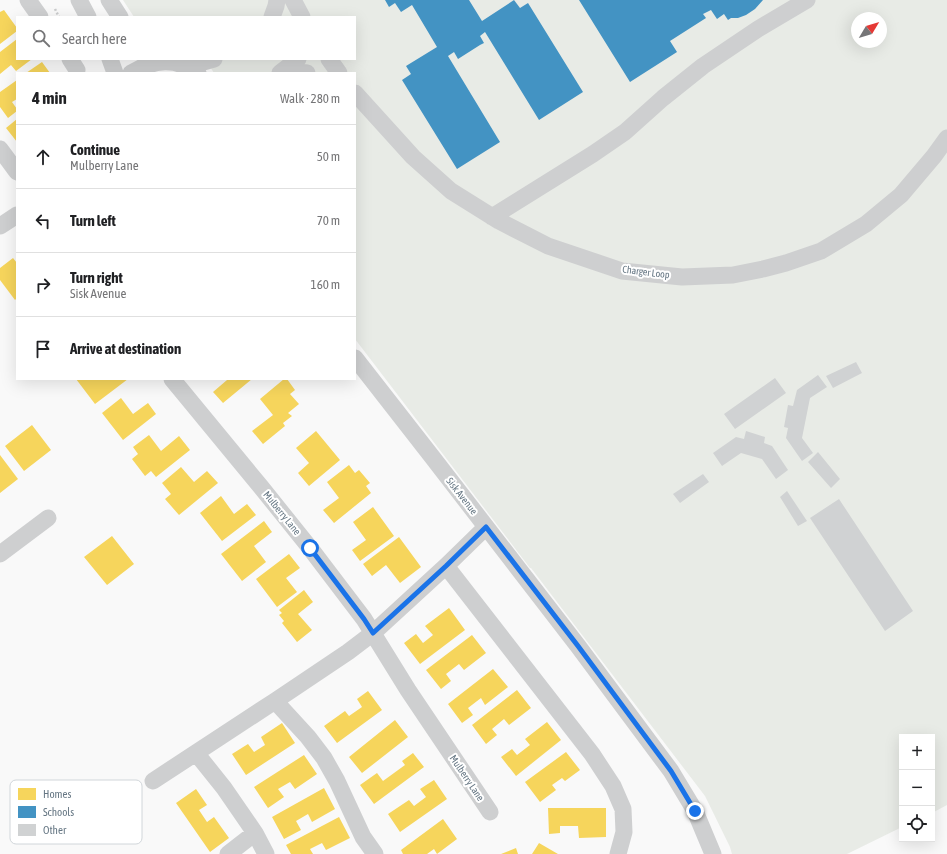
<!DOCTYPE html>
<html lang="en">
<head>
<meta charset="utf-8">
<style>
	body { margin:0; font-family:"Asap Condensed",sans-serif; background:#f2f2f2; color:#202124 }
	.controls { position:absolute; right:12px; bottom:12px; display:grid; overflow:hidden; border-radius:0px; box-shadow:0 4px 16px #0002 }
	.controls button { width:36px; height:36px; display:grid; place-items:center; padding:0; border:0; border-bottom:1px solid #e0e0e0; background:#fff; color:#202124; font:20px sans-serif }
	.compass { position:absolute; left:851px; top:12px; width:36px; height:36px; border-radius:50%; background:#fff; box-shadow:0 4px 16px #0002; rotate:52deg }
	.stop { position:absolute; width:12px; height:12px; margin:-9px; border:3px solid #1a73e8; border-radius:50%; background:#fff }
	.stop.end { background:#1a73e8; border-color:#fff; box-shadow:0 1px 4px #0008 }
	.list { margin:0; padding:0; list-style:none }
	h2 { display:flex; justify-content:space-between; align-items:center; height:52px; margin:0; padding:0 16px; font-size:17px }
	h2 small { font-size:13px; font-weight:400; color:#757577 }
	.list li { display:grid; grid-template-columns:26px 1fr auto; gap:12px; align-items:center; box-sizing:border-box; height:64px; padding:0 16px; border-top:1px solid #e0e0e0 }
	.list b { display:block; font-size:15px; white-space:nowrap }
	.list p { margin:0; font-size:13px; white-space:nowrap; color:#757577 }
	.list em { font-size:13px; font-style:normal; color:#757577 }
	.icon { flex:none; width:22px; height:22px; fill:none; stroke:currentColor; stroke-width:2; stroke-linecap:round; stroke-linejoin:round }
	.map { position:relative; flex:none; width:947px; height:854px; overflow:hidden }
	.search { position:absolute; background:#fff; box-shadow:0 4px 16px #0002; left:16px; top:16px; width:340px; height:44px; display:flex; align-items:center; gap:10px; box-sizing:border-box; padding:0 14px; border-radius:0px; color:#757577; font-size:15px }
	.panel { position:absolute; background:#fff; box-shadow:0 4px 16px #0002; left:16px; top:72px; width:340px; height:308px; border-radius:0px }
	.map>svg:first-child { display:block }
	.green { fill:#e8ebe6; fill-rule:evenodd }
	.homes { fill:#f6d55c }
	.schools { fill:#4393c3 }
	.building { fill:#d0d2d3 }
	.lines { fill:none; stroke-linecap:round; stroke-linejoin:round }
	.path { stroke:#cbcccd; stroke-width:2.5; stroke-dasharray:2 2; stroke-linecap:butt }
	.minor { stroke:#cecfd0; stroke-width:17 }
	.route { stroke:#1a73e8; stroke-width:5 }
	.labels { text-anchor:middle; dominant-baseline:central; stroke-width:4; stroke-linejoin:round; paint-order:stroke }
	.street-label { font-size:10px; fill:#657683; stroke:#fff }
	.key { fill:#fff; stroke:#d1d6da; stroke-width:1 }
	.key-label { font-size:11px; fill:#657683 }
</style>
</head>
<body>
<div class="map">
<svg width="947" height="854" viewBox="0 0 947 854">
	<rect width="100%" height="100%" fill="#f9f9f9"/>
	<path class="green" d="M123,0H947V805L932,813V737H902V827L847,854H732L730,847L705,796L531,568H530L355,339V73H214L205,59H355V17H134ZM857,18H881V42H857Z"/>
	<path class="homes" d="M4,10L17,28V31L0,44V12Z
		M17,39V59H32L16,71L11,65L0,74V52Z
		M42,62L50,73H26Z
		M17,80V99L12,102L17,109V111L8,118L0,107V92Z
		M17,119V142L6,128Z
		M13,258L17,263V298L15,300L0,280V268Z
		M76,379H128L95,404Z
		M226,379H252L223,403L213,392L227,380Z
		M284,379H287L295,390L290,394L299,404L288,413L292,416L283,423L285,426L263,444L252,431L273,415L260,399Z
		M121,398L133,414L148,403L156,414L123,440L102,413Z
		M32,425L51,450L24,471L5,446Z
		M316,431L340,460L309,486L298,473L309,463L296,448Z
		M149,435L161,451L179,436L190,450L156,477L151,471L145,476L132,459L138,454L133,447Z
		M0,455L18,479L0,493Z
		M349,465L355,473L359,470L370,483L366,486L371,493L334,523L323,510L339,498L327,482Z
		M181,467L194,482L207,471L218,483L179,515L165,499L171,494L162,483Z
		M221,496L234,514L247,504L256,515L222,541L200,513Z
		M373,507L394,536L360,561L352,550L366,540L353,522Z
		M264,521L272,532L254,546L266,562L242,581L221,554Z
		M112,536L134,564L107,585L84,557Z
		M399,537L421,567L400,583L386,565L372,576L363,564Z
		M289,554L300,568L286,578L297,592L277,607L256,579Z
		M304,590L313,602L298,614L312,630L297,642L282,623L284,621L279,615L282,613L279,610Z
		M449,608L465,630L420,664L404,643L416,634L423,643L433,635L425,626Z
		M472,635L486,653L464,670L459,664L446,674L451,681L441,689L426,670Z
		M493,669L508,687L485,705L481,698L468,708L473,715L462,723L448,704Z
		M517,690L531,708L509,725L504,719L492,729L497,735L486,744L472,725Z
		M368,691L382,710L337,743L324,726L345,711L349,716L362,707L357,699Z
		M395,720L408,737L362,773L349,757Z
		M547,722L561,740L516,776L501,757L512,749L517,755L530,745L525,739Z
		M282,723L295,743L246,775L232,754L248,744L254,752L265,745L261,737Z
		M566,752L580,770L565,781L562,778L552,785L556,790L540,802L525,782Z
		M413,753L424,767L374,804L360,785L377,773L383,781L405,765L402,761Z
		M304,755L317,774L295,789L290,782L278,789L284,797L268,808L254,787Z
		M434,780L447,799L400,832L388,814L409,800L414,806L426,797L420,789Z
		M324,788L335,809L312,822L308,814L296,821L301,830L284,839L272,817Z
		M196,789L207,805L199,810L207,822L214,817L229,838L210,852L176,803Z
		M548,808H606V837L579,838L578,826H560V833L549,834Z
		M339,817L350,838L326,850L322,843L310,849L313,854H291L286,845Z
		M443,819L457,839L437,854L434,849L427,854H403L401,850Z
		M539,843L558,854H532Z
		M516,848L518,854H501Z"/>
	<path class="schools" d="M385,0H469L482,21L514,0L520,8L528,3L583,92L539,120L485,32L480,36L484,43L480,45L458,59L454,52L448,56L500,142L457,169L402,80L411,74L406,66L437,47L412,5L401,12L395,3L389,7Z
		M579,0H763L755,9L746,15L738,18H731L728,20L724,14L717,19L711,10L703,14L706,18L670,41L677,52L630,82Z"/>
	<path class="building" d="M856,362L862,373L833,388L826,376Z
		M818,375L827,387L810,398L802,438L813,453L802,461L786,438L788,428L784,427L788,405L793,406L797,390Z
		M775,378L786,393L735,429L724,414Z
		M746,431L765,437L764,443L772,446L788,470L776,479L762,459L741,453L722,466L713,453L736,437L744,439Z
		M818,452L840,479L831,488L808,462Z
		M703,474L709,482L680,503L673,494Z
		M787,491L807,521L798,526L780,497Z
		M839,499L913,611L885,631L810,518Z"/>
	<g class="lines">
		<path class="path" d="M55,9L59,17"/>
		<path class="minor" d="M28,0L40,17
			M79,0L88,17
			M109,0L120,17
			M293,0L302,17
			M272,17L276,6L277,0
			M70,59L77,70
			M110,59L115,73
			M329,59L339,73
			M189,66L214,59
			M131,73C155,59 175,57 198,73
			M280,73L298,59
			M295,73L299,72L307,73
			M355,93L413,157L451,191L499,221L548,246L622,271L682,277L733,275L763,269L786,263L821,251L866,224L901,195L934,156L947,138
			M0,149L17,172
			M492,217L593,154L625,132L663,98L703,66L758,29L807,0
			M0,226L17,215
			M355,358L433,458L578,646L671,771L695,811L713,854
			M172,379L261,487L310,548L364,619L408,690L490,812
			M0,554L48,518
			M446,566L592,754L613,786L623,809L624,832L618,854
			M275,701L308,737L324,758L337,781L363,837L375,854
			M196,753L224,788L255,833L266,854
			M153,781L275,701L348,652L373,633L446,566L486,527
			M228,854L255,833"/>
	</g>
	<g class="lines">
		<path class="route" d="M310,548L364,619L373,633L446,566L486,527L578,646L671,771L695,811"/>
	</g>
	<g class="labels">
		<g class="street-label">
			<text transform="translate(646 272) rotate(7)">Charger Loop</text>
			<text transform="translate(462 496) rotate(52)">Sisk Avenue</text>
			<text transform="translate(282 513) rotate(51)">Mulberry Lane</text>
			<text transform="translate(467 778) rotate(56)">Mulberry Lane</text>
		</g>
	</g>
	<rect x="10" y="780" width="132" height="64" rx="6" class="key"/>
	<rect x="18" y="788" width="18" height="12" fill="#f6d55c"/>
	<rect x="18" y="806" width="18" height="12" fill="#4393c3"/>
	<rect x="18" y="824" width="18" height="12" fill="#d0d2d3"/>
	<g class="key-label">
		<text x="43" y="798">Homes</text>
		<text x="43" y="816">Schools</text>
		<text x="43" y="834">Other</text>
	</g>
</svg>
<div class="controls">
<button>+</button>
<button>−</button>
<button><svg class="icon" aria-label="locate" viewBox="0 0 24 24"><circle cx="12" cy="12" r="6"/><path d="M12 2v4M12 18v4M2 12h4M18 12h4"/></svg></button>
</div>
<svg class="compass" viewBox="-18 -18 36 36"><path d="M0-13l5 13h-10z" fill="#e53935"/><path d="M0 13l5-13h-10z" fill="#757577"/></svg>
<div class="stop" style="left:310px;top:548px"></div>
<div class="stop end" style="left:695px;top:811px"></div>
<div class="search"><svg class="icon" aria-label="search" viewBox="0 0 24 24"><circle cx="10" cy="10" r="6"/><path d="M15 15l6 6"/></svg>Search here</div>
<section class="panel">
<h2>4 min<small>Walk · 280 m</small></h2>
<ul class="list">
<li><svg class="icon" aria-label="ahead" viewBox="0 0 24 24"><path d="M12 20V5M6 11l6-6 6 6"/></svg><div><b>Continue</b><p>Mulberry Lane</p></div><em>50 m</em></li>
<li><svg class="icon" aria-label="left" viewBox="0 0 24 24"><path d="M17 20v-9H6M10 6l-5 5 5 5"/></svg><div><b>Turn left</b></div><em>70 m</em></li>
<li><svg class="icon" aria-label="right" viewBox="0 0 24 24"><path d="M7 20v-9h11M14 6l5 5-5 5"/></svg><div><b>Turn right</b><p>Sisk Avenue</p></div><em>160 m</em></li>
<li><svg class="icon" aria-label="arrive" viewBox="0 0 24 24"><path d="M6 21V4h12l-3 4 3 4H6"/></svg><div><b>Arrive at destination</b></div></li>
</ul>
</section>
</div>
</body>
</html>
